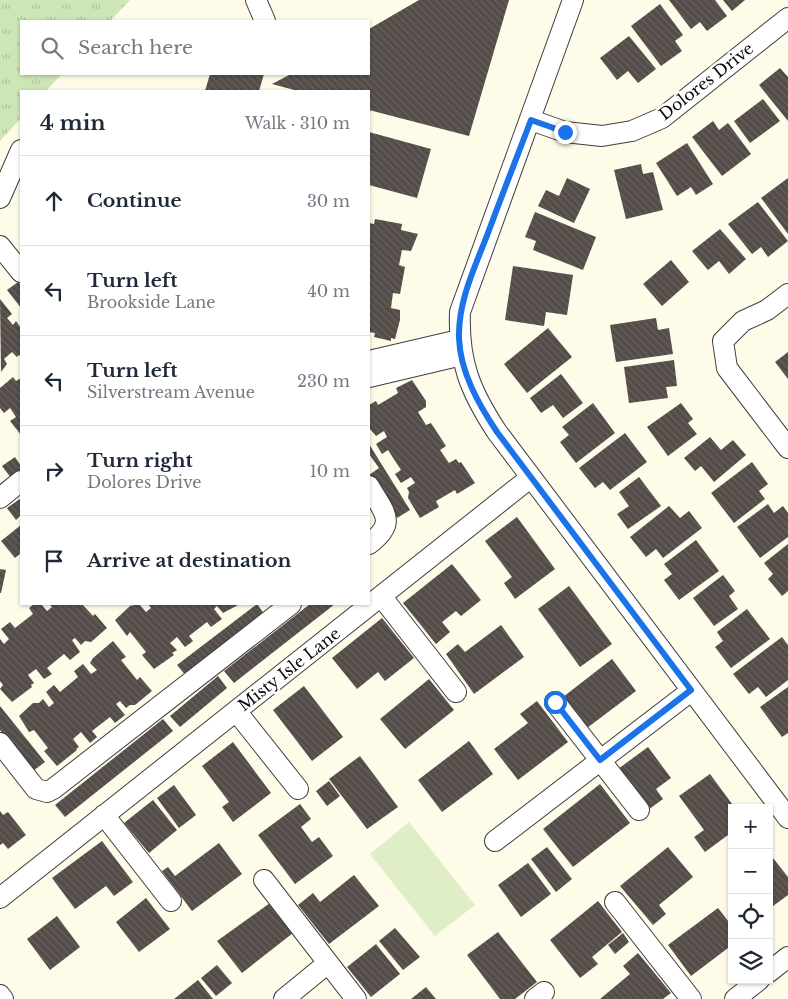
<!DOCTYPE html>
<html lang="en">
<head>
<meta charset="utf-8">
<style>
	body { margin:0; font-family:"Libre Baskerville",serif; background:#f6f6f7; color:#1f2937 }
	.controls { position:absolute; right:15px; bottom:15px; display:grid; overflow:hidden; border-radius:0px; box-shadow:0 1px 4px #0004 }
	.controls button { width:45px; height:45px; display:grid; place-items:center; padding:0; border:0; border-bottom:1px solid #e0e1e3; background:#fff; color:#1f2937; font:25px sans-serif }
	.stop { position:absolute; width:15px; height:15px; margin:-11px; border:4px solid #1a73e8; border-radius:50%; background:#fff }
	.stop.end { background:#1a73e8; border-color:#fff; box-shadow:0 1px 5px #0008 }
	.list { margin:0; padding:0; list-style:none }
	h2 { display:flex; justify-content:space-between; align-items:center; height:65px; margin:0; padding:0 20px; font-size:21px }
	h2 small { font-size:16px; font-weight:400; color:#747a83 }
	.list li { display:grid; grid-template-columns:32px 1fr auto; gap:15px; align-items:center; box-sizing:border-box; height:90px; padding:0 20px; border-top:1px solid #e0e1e3 }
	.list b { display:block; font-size:19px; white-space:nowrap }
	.list p { margin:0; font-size:16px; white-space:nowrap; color:#747a83 }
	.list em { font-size:16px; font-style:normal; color:#747a83 }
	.icon { flex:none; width:28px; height:28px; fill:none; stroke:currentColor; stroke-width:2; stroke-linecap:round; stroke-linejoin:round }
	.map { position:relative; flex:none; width:788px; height:999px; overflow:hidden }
	.search { position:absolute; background:#fff; box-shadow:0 1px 4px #0004; left:20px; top:20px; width:350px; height:55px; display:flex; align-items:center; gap:12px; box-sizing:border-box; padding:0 18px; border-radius:0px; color:#747a83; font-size:19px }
	.panel { position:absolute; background:#fff; box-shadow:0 1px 4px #0004; left:20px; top:90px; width:350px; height:515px; border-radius:0px }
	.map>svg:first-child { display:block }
	.grass { fill:url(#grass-tufts) }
	.pitch { fill:#dfeec7 }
	.building { fill:url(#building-back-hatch) }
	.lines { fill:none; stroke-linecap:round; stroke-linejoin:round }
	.minor-casing { stroke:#3e3e3e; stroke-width:22 }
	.minor { stroke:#fff; stroke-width:20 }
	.route { stroke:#1a73e8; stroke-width:6 }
	.labels { text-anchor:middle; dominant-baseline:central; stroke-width:5; stroke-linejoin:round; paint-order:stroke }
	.street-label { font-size:16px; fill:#0b0b0b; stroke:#fff }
</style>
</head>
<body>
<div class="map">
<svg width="788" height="999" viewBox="0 0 788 999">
	<defs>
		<pattern id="grass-tufts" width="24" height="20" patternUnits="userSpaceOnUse" patternTransform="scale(1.25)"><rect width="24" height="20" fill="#cde6b5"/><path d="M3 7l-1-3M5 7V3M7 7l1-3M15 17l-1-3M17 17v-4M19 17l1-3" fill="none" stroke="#afc49a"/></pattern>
		<pattern id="building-back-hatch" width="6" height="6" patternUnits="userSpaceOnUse" patternTransform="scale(1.25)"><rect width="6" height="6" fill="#534c48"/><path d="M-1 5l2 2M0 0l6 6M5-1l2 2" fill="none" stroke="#67615e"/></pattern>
	</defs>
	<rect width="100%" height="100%" fill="#fefbe9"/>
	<path class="grass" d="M0,0H130L110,21H21V74H62L46,91H21V118L0,141Z"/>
	<path class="pitch" d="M409,822L475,905L435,936L370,854Z"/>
	<path class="building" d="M419,0H509L469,136L369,110V91H298L272,84L291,74H369V29Z
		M669,0H715L727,16L707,31L700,22L691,29Z
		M723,0H745L732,11Z
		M660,4L683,35L675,41L682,51L661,66L631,26Z
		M629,36L656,69L638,83L628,71L617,80L600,58Z
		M780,68L788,77V121L759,85Z
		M210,74H264L259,91H205Z
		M763,99L780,121L750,143L734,121Z
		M713,121L719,130L728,123L751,154L722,176L692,137Z
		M369,132L431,149L417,198L369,185Z
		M687,143L713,184L696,195L691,187L677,196L656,163Z
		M641,164L643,174L653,172L663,210L626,219L614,170Z
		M567,178L590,189L574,223L538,206L546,190L559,196Z
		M788,178V234L761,198Z
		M758,202L788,241L768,257L761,247L752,254L728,224Z
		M535,212L596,237L583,270L533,250L536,241L525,237Z
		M375,219L402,224L401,230L418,234L411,251L402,250L399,265L405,267L400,294L393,293L391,308L400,310V320L395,339L391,338V341L374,337L375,333L369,332V223L374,224Z
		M720,229L746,259L729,274L719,261L708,270L692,251Z
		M671,260L689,282L662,306L643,284Z
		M513,266L573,275L567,315L546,312L544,326L505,320Z
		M18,282L21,285V308L7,290Z
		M0,299L12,314L7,318L13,325L16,321L21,328V357L19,355L17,357L12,352L4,359L7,364L1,372Z
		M656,318L658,330L669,328L673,354L616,362L610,325Z
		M548,328L572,357L527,393L504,364Z
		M788,352V379L775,362Z
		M674,360L677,386L666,387L668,398L629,403L624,367Z
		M561,374L583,403L563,418L553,405L541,413L530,398Z
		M13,377L16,381L21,378V435L10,421L16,417L10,408L4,413L0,408V388Z
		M412,380L426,401V407L418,412L426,425L431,423L446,446L440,450L449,463L456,459L459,463L461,462L475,483L457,494L455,490L436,501L439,507L420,518L408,498L409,492L407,488L415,483L411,477L401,483L395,474L401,470L388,450L382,454L376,444L387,437L384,431L376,436L369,428V405L376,401L378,405L398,393L396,388Z
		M593,403L615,433L576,463L560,442L569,435L562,427Z
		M681,403L693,419L688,423L697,434L668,456L647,427Z
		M625,433L647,462L610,490L603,482L595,488L579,468Z
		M710,437L721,450L733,440L746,455L714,482L701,466L695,471L684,458Z
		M369,444L410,510L397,518L369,475L379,468L369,454Z
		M15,457L21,466V470L11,478L2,466Z
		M752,462L768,484L759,491L765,499L734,523L711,493Z
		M639,477L661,506L628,529L617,514L629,506L619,492Z
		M21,498V515L16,520L7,508Z
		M768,504L774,513L783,506L788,513V537L760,558L737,527Z
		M669,506L680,518L689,511L702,528L663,558L656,549L646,557L630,537Z
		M517,517L555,569L515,599L504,583L512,577L485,541Z
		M21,525V553L15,558L1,541Z
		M696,540L719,571L679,600L664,580L672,574L664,564Z
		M788,544V591L782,596L768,579L773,574L764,563Z
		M452,564L481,600L461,616L456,611L442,622L450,632L436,644L403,603Z
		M0,569L6,570L1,593H0Z
		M723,575L735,591L729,596L738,609L714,626L693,598Z
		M569,586L612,644L580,667L538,609Z
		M34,604H41L47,611L52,607L49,604H82L93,616L95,614L107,628L91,642L85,641L81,645L75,638L72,640L80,652L70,660L64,654L47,668L52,674L44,679L36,669L28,675L34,683L31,685L32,687L12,702L0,689L3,685L0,681V639L4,644L9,639L1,629L10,622L15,628L33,614L29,608Z
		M139,604L146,612L151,608L148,604H240L223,613L217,606L214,609L222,619L211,627L207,622L189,636L193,641L185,647L177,637L170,643L177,650L172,653L174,655L154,669L142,655L146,652L130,632L127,636L115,620L130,606Z
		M257,604L265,615L186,676L177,665Z
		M310,604H335L234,683L224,671Z
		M747,609L770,639L731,668L715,647L723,641L717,632Z
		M382,618L414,658L385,681L378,672L357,689L332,658Z
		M501,625L524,657L474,694L446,654L458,644L465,652Z
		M782,637L788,645V680L766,697L758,687L749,694L733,674Z
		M113,641L126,657L121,660L137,680L140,677L152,691L135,705H130L126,708L120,701L116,704L125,715L115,723L110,717L92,731L97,737L90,743L81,732L73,739L79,747L76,749L77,750L57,766L44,751L48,748L34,730L29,732L19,716L33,703H39L43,699L49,707L54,703L46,692L54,685L60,692L78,677L74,671L83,664L91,674L97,670L90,663L93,658Z
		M612,659L636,691L587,728L563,697Z
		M218,676L227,688L180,727L170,716Z
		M429,679L454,710L405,749L380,719Z
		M304,686L343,737L312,761L273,710Z
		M788,687V733L782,737L760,707Z
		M537,701L568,742L518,780L494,749L528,723L520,714Z
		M0,706L45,762L33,771L0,730Z
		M163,719L173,731L65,817L55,805Z
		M469,741L493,774L442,812L418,780Z
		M233,742L271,793L233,822L222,807L229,802L202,766Z
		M648,747L671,778L656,789L663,799L648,810L618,769Z
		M360,756L398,807L367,829L329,779Z
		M710,774L735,808H732V832L705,852L694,837L704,830L679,796Z
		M329,781L340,796L327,806L316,791Z
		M600,784L630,823L573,867L543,829Z
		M174,785L196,815L179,828L157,798Z
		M153,800L177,830L149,853L124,823Z
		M300,804L311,819L301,827L312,842L319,837L333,856L295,884L258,835Z
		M0,811L3,815L8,812L26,835L8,849L3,843L0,845Z
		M102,841L133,882L114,896L106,886L75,909L52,878Z
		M219,843L242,874L192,911L162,871L168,867L175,876Z
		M547,847L572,879L556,892L531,859Z
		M668,847L693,877L659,905L666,914L653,925L620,886Z
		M769,853L788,877V895L769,909Z
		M528,863L551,894L521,917L498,885Z
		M354,875L379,906L329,944L298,905L313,893L320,902Z
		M146,898L170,929L139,952L116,922Z
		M598,901L622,932L592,957L598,964L580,978L550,940Z
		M270,903L293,933L242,973L217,941Z
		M718,908L732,926V945L691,976L668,945Z
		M57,916L80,947L50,970L27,939Z
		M395,928L420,957L403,970L379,941Z
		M498,932L537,982L515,999H500L467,955Z
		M623,933L629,942L615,954L608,945Z
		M376,944L400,974L371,997L347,967Z
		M638,953L671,993L663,999H600L630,974L623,966Z
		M217,965L232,983L216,996L201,978Z
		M198,980L213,999H174Z
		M426,987L436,999H411Z"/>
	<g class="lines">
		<defs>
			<path id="minor" d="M256,0L265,21
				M573,0L460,312C458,361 470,391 497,432L788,818
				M531,120L565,132L602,136L632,131L662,118L788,18
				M0,198L21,150
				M0,246L21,272
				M788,294L767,310L743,321L723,341L727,368L788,448
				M369,361L459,340
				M369,377L462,355
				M369,486C384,513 398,522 369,544
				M0,498L21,481
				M381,596L456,692
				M555,702L639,810
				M236,711L298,789
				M0,743L36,789L47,792L53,789L291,604
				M104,815L171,901
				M495,841L691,691
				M264,880L356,999
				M0,898L530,478
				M615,902L691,999
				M769,972L788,957
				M0,995L3,999
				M284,999L328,963
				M535,999L544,992
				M735,999L759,980"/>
		</defs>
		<use href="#minor" class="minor-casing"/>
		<use href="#minor" class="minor"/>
	</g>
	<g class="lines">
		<path class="route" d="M555,702L600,760L691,690L497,432C479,405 460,372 459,338C458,301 475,267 488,233C502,195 517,157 531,120L565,132"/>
	</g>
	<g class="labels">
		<g class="street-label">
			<text transform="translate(706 81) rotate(-38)">Dolores Drive</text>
			<text transform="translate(289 669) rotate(-38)">Misty Isle Lane</text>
		</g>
	</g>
</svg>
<div class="controls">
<button>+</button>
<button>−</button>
<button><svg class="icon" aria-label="locate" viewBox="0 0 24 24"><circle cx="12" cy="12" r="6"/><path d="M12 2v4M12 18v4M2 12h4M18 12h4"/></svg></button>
<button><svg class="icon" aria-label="layers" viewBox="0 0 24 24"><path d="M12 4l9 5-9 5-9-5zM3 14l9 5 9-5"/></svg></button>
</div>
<div class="stop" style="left:555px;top:702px"></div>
<div class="stop end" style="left:565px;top:132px"></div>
<div class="search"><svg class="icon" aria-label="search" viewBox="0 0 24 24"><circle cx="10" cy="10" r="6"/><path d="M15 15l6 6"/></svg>Search here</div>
<section class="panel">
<h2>4 min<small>Walk · 310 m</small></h2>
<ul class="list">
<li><svg class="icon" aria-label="ahead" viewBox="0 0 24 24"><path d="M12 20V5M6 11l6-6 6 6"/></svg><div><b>Continue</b></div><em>30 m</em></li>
<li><svg class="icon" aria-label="left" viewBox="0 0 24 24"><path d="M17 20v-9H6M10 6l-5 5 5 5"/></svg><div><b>Turn left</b><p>Brookside Lane</p></div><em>40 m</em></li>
<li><svg class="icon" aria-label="left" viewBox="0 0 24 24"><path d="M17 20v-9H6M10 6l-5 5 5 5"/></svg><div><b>Turn left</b><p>Silverstream Avenue</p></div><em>230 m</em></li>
<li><svg class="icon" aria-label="right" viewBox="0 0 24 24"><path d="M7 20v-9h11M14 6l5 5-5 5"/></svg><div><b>Turn right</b><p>Dolores Drive</p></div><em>10 m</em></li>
<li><svg class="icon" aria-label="arrive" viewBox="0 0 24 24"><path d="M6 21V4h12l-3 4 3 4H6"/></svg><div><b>Arrive at destination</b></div></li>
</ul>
</section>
</div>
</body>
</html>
